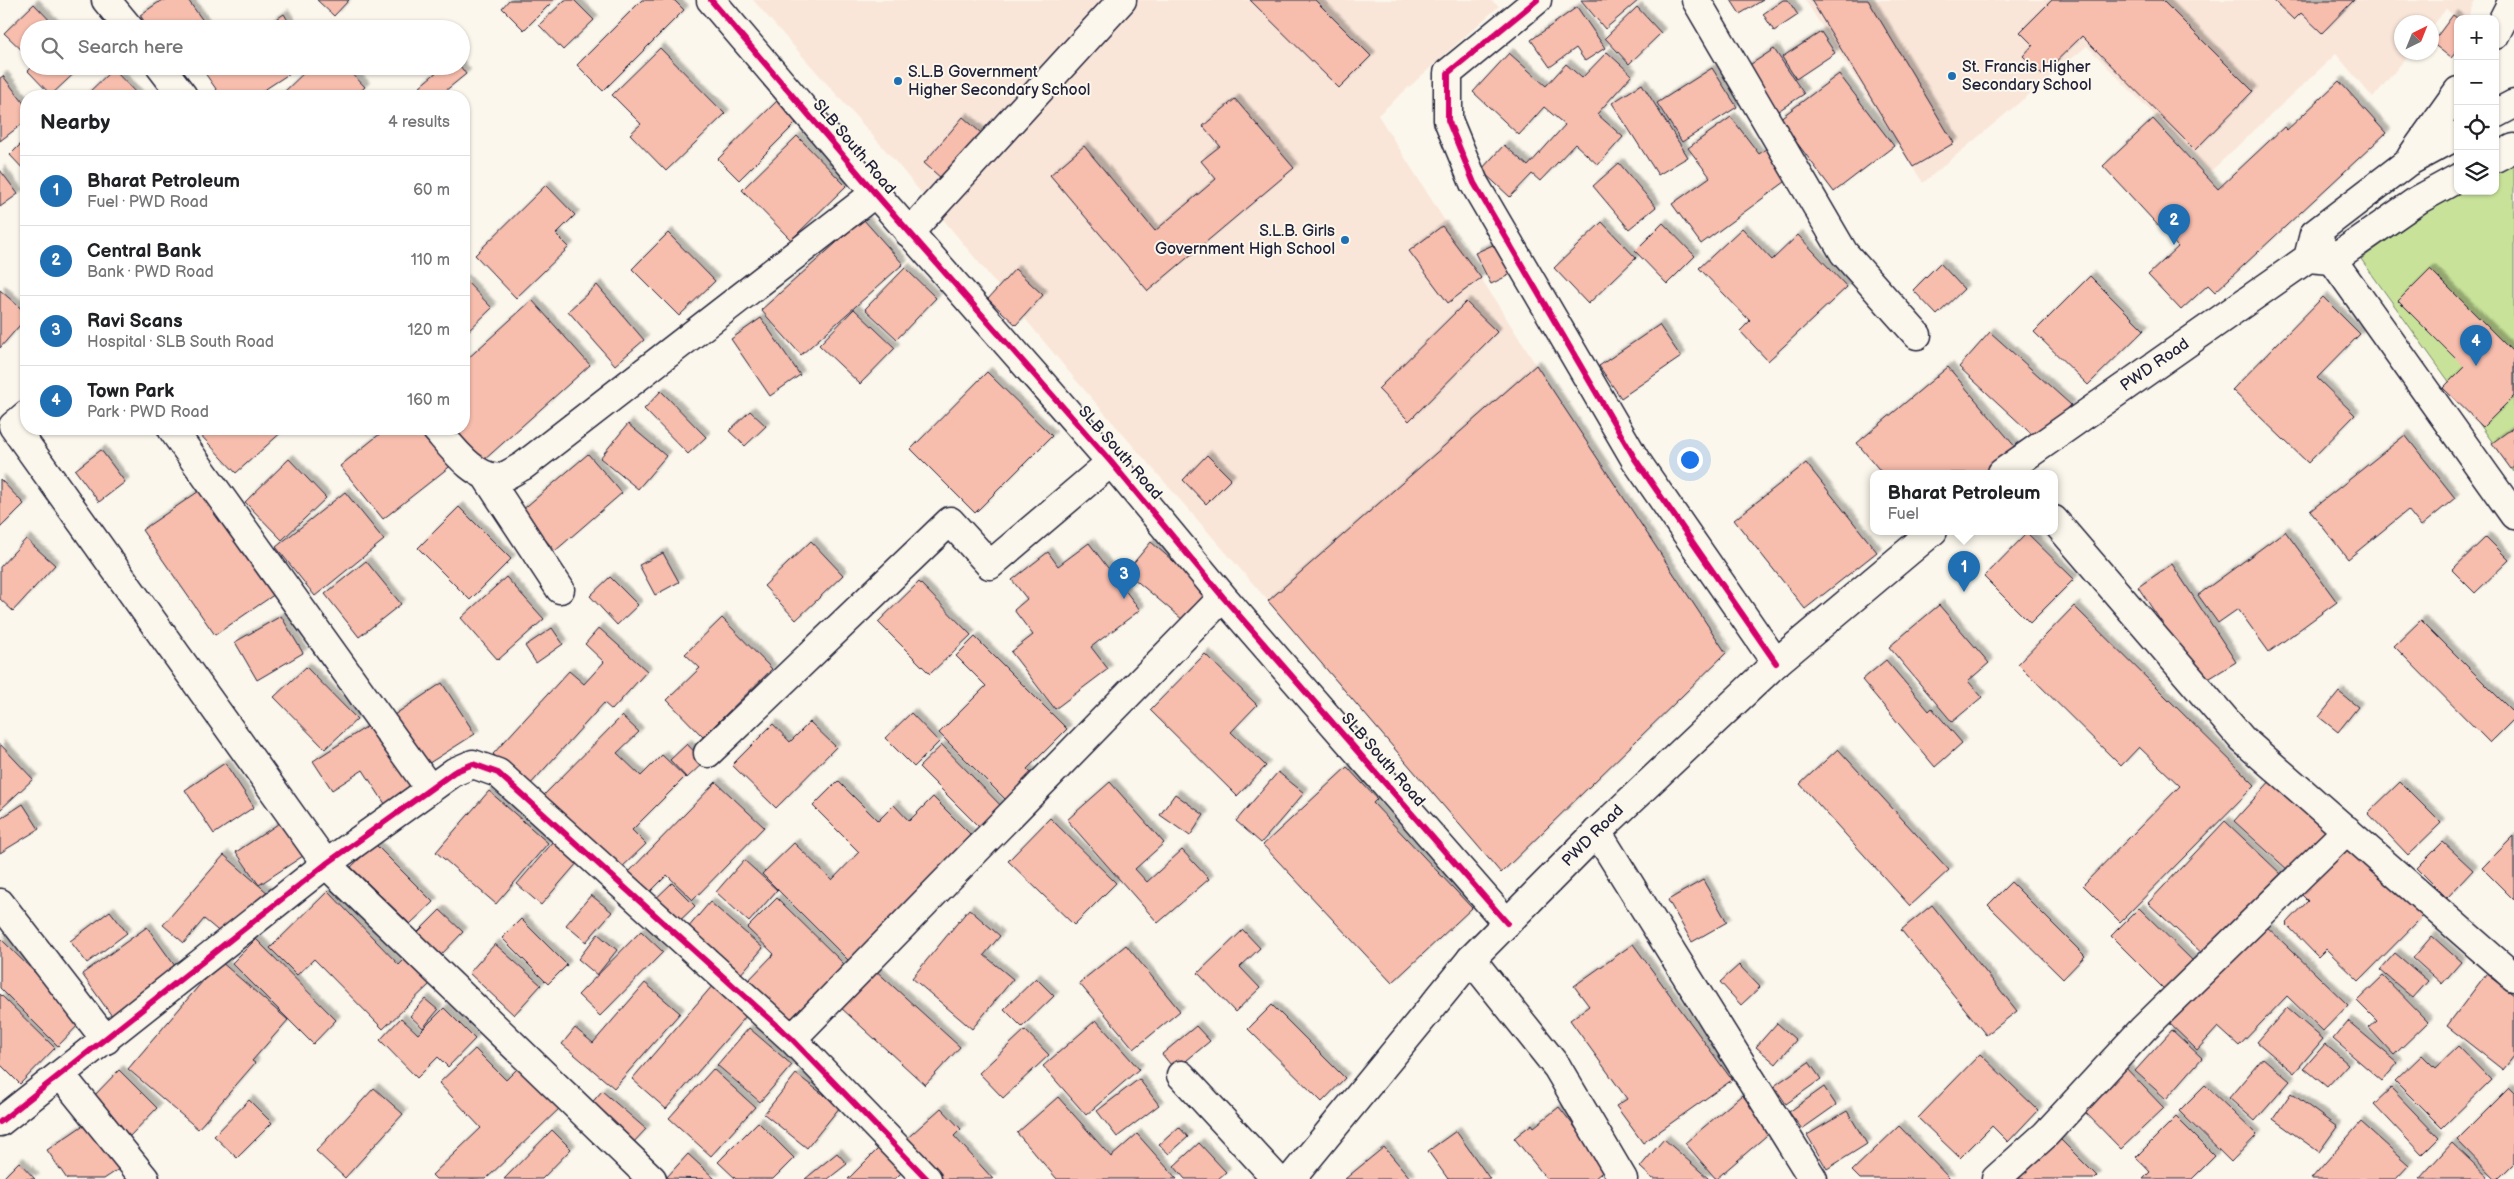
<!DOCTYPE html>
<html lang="en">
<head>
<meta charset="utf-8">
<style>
	body { margin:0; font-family:"Balsamiq Sans",sans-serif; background:#f6f6f6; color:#202124 }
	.controls { position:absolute; right:15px; top:15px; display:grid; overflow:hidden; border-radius:10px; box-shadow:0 1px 4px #0004 }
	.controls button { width:45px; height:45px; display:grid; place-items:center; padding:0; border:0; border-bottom:1px solid #e0e0e0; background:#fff; color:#202124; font:25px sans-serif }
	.compass { position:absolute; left:2394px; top:15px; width:45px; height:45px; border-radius:50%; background:#fff; box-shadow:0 1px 4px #0004; rotate:43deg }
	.you { position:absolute; left:1689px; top:459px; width:18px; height:18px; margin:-12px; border:4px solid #fff; border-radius:50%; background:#1a73e8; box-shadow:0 0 0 8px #1a73e833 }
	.badge { display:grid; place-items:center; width:32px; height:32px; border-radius:50%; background:#1f6fb2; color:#fff; font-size:16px; font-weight:700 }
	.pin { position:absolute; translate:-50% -41px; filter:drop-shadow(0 1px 2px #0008) }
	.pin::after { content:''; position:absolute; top:26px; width:18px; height:15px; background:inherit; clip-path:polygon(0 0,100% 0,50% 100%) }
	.popup { position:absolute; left:1870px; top:470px; width:188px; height:65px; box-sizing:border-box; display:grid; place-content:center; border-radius:10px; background:#fff; filter:drop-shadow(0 1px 4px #0005); font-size:16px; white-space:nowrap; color:#757577 }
	.popup b { font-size:19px; color:#202124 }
	.popup::after { content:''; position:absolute; left:50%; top:100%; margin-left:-10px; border:10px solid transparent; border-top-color:#fff }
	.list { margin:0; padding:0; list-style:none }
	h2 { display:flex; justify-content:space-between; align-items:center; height:65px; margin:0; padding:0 20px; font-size:21px }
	h2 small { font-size:16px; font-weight:400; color:#757577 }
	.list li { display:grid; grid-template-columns:32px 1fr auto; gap:15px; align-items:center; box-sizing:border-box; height:70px; padding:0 20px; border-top:1px solid #e0e0e0 }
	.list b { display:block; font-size:19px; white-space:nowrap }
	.list p { margin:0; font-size:16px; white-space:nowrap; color:#757577 }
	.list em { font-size:16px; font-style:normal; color:#757577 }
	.icon { flex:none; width:28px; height:28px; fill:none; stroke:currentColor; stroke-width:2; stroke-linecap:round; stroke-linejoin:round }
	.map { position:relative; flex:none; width:2514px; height:1179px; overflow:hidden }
	.search { position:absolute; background:#fff; box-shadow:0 1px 4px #0004; left:20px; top:20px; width:450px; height:55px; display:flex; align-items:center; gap:12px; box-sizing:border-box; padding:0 18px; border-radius:28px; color:#757577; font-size:19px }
	.panel { position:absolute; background:#fff; box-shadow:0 1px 4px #0004; left:20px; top:90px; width:450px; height:345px; border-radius:20px }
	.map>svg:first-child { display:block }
	.built { fill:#fae6d9 }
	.green { fill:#c8e399; stroke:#75826a }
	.building { fill:#f7bdad; stroke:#22223b; filter:url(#shadow) }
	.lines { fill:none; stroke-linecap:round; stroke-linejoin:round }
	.minor-casing { stroke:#22223b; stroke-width:31 }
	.major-casing { stroke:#22223b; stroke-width:31 }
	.minor { stroke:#fbf7ec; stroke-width:28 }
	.major { stroke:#fbf7ec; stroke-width:28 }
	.cycleway-casing { stroke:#fbf7ec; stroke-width:9 }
	.cycleway { stroke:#d6006c; stroke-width:6 }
	.poi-dot { fill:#1f6fb2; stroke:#fbf7ec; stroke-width:2 }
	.labels { text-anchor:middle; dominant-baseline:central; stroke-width:4; stroke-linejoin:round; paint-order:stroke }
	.poi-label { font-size:16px; fill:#22223b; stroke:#fbf7ec; text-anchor:start }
	.street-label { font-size:16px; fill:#22223b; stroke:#fbf7ec }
</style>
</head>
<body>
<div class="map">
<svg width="2514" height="1179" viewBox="0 0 2514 1179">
	<defs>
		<filter id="shadow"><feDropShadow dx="4.5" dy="-4.5" stdDeviation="1" flood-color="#0004"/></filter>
	</defs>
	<rect width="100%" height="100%" fill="#fbf7ec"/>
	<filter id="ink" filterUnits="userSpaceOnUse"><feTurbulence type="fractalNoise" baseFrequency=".02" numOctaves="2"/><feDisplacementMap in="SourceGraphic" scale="10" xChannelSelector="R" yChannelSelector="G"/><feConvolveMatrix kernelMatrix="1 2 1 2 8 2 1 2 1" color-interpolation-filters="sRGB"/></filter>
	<g filter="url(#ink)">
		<path class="built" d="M753,0H1490L1499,6L1378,115L1536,365L1268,601L1074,378L895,161Z
			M1805,0H2475L2467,19L2458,20L2446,9L2432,27V22H2402V52L2410,53L2373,98L2336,54L2210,172L2087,46L1923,183Z"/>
		<path class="green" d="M2514,149V472L2361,259L2458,189V191H2495V162Z"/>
		<path class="building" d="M162,0H188L209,29H149L140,15Z
			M317,0H349L334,16Z
			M509,0H554L524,30L502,8Z
			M565,0H574L594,20L563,50L539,25Z
			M642,0H674L684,10L603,91L577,65Z
			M1250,0H1315L1371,56L1339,88Z
			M1581,0H1639L1605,29Z
			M1731,0H1763L1740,14Z
			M1783,0H1788L1798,15L1774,31L1763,14Z
			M1811,0H1868L1954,143L1913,167Z
			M2052,0H2162L2253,91L2195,150L2082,36L2042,75L2023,56L2033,45L2020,32Z
			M2273,0H2354L2322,33L2301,13L2294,20Z
			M34,4L58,29H29V57L4,33Z
			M1577,7L1605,48L1585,61L1576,48L1550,67L1531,40Z
			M1637,7L1661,33L1629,64L1605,38Z
			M284,14L293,29H262Z
			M2453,15L2458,19V50L2451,58L2432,43Z
			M1821,32L1835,53L1796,79L1782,57Z
			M660,48L725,114L666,171L630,134L641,124L612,95Z
			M1774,49L1804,94L1769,117L1739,72Z
			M1607,52L1632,75L1597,114L1623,137L1598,165L1575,144L1540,181L1532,174L1510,197L1481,170L1504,145L1528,166L1565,125L1544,107L1519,135L1473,92L1509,53L1546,86L1566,64L1582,78Z
			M33,66H82L51,95L28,71Z
			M206,66H301L255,96H221L202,69Z
			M311,66H345L365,87L355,96H280Z
			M444,66H460L466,74L439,96H428L420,86Z
			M1712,68L1737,107L1682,142L1657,103Z
			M113,69L139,96H85Z
			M1839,74L1894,146L1834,192L1779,119Z
			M3,76L26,106V121L0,141V78Z
			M2339,81L2386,133L2215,292L2208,285L2181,310L2148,275L2178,247L2103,166L2153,119L2218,189L2284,127L2287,130Z
			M1642,84L1688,157L1658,175L1612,103Z
			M1235,99L1294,168L1148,291L1050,175L1084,146L1155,231L1216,179L1201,161L1220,146L1203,126Z
			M778,100L798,121L739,180L718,159Z
			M963,117L989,140L950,186L924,163Z
			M1731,117L1759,154L1770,146L1793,176L1701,244L1672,204L1710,177L1688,148Z
			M797,136L846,186L791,240L742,190Z
			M26,139V172L10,155Z
			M1619,163L1656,207L1629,229L1593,186Z
			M0,170L18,194L0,207Z
			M546,185L575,215L556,234L569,247L516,298L475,255Z
			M863,219L903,264L801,355L761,310Z
			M1602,222L1636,258L1588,304L1554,268Z
			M1663,223L1695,256L1667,284L1635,251Z
			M1442,226L1481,278L1448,303L1409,251Z
			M1742,228L1772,260L1798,235L1847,287L1768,361L1740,331L1750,321L1699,268Z
			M668,233L715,281L679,316L632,269Z
			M1495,244L1511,274L1491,284L1475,253Z
			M1940,263L1964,289L1937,315L1913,290Z
			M905,268L936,298L897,339L865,309Z
			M1015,269L1043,295L1016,325L988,299Z
			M2430,269L2514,353V396L2483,427L2443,388L2464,367L2398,301Z
			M2090,276L2144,330L2088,385L2034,332Z
			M464,279L492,308L464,335Z
			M597,285L644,340L615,365L568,311Z
			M0,290L26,313V318L0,348Z
			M2323,297L2360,334L2317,378L2355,415L2308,463L2232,390Z
			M532,300L590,365L483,461L453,429H464V362Z
			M1466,302L1497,332L1409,421L1378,389Z
			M854,309L895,348L860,384L819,345Z
			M761,318L800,375L770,396L731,339Z
			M1659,325L1681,357L1621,398L1599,366Z
			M1990,332L2071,405L2039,441L1959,367Z
			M1536,365L1726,653L1501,873L1268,601Z
			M1948,367L2017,449L1988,473H1882L1857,443Z
			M987,372L1052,436L975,513L911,449Z
			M661,391L706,437L688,454L644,409Z
			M750,411L766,426L745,446L729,431Z
			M628,424L666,456L638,489L600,458Z
			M2514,427V467L2511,469L2492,443Z
			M195,429H285L236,473Z
			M386,429H424L453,464L383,519L340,466Z
			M2405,435L2455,498L2421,526L2408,510L2348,559L2310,511Z
			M101,450L125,482L99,502L75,470Z
			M588,454L622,493L555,551L521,511Z
			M1207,455L1231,479L1206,504L1183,480Z
			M289,459L326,498L282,540L245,502Z
			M1806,463L1877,552L1805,609L1734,520Z
			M0,479L24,504L0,528Z
			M205,487L278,592L215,635L142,530Z
			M345,492L384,540L315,596L276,547Z
			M459,507L511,559L470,600L418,548Z
			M2285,531L2337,602L2269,652L2238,609L2218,623L2198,595Z
			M2027,533L2074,579L2030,623L1984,577Z
			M2486,537L2509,560L2475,593L2452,570Z
			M26,539L55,565L13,611L0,599V567Z
			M811,541L843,575L796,620L764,586Z
			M1151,542L1208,591L1183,620L1126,572Z
			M1089,543L1140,610L1091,647L1108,669L1055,709L1011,652L1033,635L1014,610L1027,599L1012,580L1048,552L1058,566Z
			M663,553L679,582L655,595L639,565Z
			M366,561L401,604L359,637L325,594Z
			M2172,564L2236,662L2202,683L2138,587Z
			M506,577L544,619L498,660L461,618Z
			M610,577L638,605L617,625L590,596Z
			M919,582L971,635L930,674L878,622Z
			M1939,605L1989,663L1968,681L1982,697L1952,722L1889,647Z
			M2074,606L2255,785L2120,922L2083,885L2180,786L2139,747L2121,766L2018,664Z
			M281,616L303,653L257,680L235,642Z
			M722,618L772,669L703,737L667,700L700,668L685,654Z
			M2421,620L2514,713V719L2490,743L2394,646Z
			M552,628L563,644L536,663L525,646Z
			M599,628L647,671L612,710L604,703L528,787L493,754L569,671L584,684L604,662L585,644Z
			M975,637L1067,729L1027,769L1033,775L1007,801L939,733L986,686L956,656Z
			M1205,654L1257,705L1231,732L1266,766L1237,796L1150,710Z
			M1886,660L1929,711L1932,708L1962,743L1935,767L1862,680Z
			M306,667L357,719L325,749L274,697Z
			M442,683L475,734L423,767L391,717Z
			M2339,692L2358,707L2338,732L2319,717Z
			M911,713L939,742L914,767L885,738Z
			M622,716L639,732L617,753L641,776L662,755L685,777L632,830L646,844L617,872L542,797Z
			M810,722L836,747L776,808L732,765L773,724L790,742Z
			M371,724L414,790L387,807L363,770L332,790L313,761Z
			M0,744L33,779L0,810Z
			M687,744L704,762L687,778L670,760Z
			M942,745L1006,811L984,832L919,767Z
			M1838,749L1949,870L1910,906L1800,784Z
			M225,763L254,807L214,834L185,790Z
			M1347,767L1377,799L1373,803L1472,908L1392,983L1263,845Z
			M1278,772L1304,793L1261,843L1236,821Z
			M2273,778L2328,828L2289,871L2234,821Z
			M838,781L878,821L894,805L909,821L933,797L975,839L851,963L762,874L794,843L832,880L859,852L813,806Z
			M716,782L764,827L693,900L667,875L647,895L626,875Z
			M1110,782L1164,843L1135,869L1147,882L1182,850L1209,879L1158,923L1067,820Z
			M2400,782L2441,823L2408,855L2368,813Z
			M489,791L548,843L496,904L436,852Z
			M1175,794L1204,815L1190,836L1160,815Z
			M23,804L39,829L0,853V819Z
			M287,818L309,852L259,885L236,852Z
			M1050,818L1116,883L1074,925L1008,861Z
			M2225,821L2282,875L2205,956L2148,903Z
			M2514,836V900L2482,868Z
			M554,841L578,862L541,905L517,884Z
			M2347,842L2423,916L2359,981L2326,949L2318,957L2286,924L2308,901L2298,891Z
			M2443,842L2473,870L2447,898L2417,868Z
			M375,844L433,902L410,924L351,867Z
			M224,855L269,894L229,940L204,919L184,943L163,925Z
			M744,860L777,890L749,922L716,892Z
			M1703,880L1727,922L1692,942L1668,900Z
			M2011,882L2085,956L2063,979L1988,905Z
			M672,883L695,906L671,929L648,906Z
			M328,891L399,965L406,958L431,983L383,1029L314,959L297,975L270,948Z
			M591,895L612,912L586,942L566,925Z
			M777,898L848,968L790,1028L746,983L774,954L747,928Z
			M710,902L763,948L740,975L687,929Z
			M1932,905L2017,1011L1986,1035L1901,930Z
			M2139,908L2195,963L2167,992L2111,936Z
			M969,909L1000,936L984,955L1013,979L972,1029L912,978Z
			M440,910L463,932L440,956L416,934Z
			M110,911L127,933L87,963L70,941Z
			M521,919L567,965L548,984L502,938Z
			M2262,922L2348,1005L2323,1031L2287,996L2239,1046L2218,1027L2197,1050L2167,1021Z
			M147,927L180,973L114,1019L82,974Z
			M1243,930L1260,948L1240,967L1260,988L1235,1012L1198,973Z
			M641,931L663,952L600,1016L578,995Z
			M598,934L617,950L597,975L578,959Z
			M2432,936L2461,962L2442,984L2413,958Z
			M0,938L83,1020L58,1046L0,988Z
			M256,939L336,1020L313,1044L232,963Z
			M495,944L541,985L514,1015L469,973Z
			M1633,944L1732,1080L1643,1143L1616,1106L1627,1099L1570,1020L1589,1006L1574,986Z
			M1126,945L1180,1011L1134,1049L1079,983Z
			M2395,953L2428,981L2413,998L2380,970Z
			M220,961L288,1020L252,1061L255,1063L198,1129L128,1069Z
			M1739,965L1760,987L1741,1005L1720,982Z
			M873,968L960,1047L925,1085L839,1006Z
			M2486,974L2514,995V1056L2503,1070L2447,1026Z
			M2383,976L2428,1022L2394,1055L2369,1028L2377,1021L2357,1001Z
			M1036,978L1054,996L1022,1027L1004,1009Z
			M645,983L680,1013L614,1088L562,1044L575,1028L593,1043Z
			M713,985L747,1015L666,1109L632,1079Z
			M0,994L55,1048L20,1084L0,1064Z
			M425,999L438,1010L423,1028L410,1016Z
			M1272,1005L1345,1078L1322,1102L1248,1029Z
			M444,1008L475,1039L448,1067L438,1057L417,1078L380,1040L401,1018L418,1034Z
			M2287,1008L2323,1039L2294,1073L2257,1042Z
			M1096,1020L1139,1069L1086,1115L1043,1066Z
			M2348,1021L2398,1063L2382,1081L2333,1039Z
			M1777,1023L1796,1040L1776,1064L1756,1047Z
			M1196,1026L1210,1041L1175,1070L1162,1054Z
			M749,1028L792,1065L760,1102L717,1065Z
			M1025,1030L1049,1055L1003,1098L979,1073Z
			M2172,1030L2202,1058L2166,1099L2135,1071Z
			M2325,1044L2348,1064L2327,1087L2304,1068Z
			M2458,1046L2491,1080L2442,1128L2395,1081L2422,1055L2435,1068Z
			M475,1049L506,1080L522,1064L562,1106L486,1179H436L432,1175L481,1128L439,1083Z
			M1980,1054L2038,1110L2008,1142L1992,1126L1960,1158L1918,1118Z
			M2263,1058L2290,1081L2255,1121L2229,1098Z
			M1809,1062L1821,1079L1786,1104L1774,1086Z
			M2123,1065L2164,1108L2121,1149L2080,1107Z
			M713,1069L755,1107L711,1156L669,1118Z
			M119,1070L157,1108L129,1137L91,1099Z
			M796,1074L840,1107L807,1148L764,1114Z
			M1139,1079L1159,1105L1117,1137L1097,1111Z
			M2205,1085L2257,1135L2231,1162L2179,1111Z
			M1824,1087L1836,1105L1802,1129L1789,1112Z
			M374,1088L403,1114L345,1178L316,1151Z
			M2391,1088L2439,1138L2422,1155L2374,1104Z
			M2509,1088L2514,1093V1163L2498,1179H2495L2457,1140Z
			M602,1091L646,1129L632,1144L589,1106Z
			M2291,1093L2337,1127L2319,1152L2273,1119Z
			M1742,1095L1773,1130L1716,1179L1685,1143Z
			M1058,1097L1111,1157L1137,1134L1177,1179H1057L1017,1133Z
			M249,1100L272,1123L237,1158L214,1136Z
			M1559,1107L1607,1168L1594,1179H1547L1514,1138L1532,1124L1534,1127Z
			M941,1108L961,1129L954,1136L993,1179H937L903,1142Z
			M1847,1111L1867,1144L1827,1169L1807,1135Z
			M2176,1117L2215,1156L2192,1179H2143L2150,1172L2136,1157Z
			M88,1122L119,1169L104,1179H67L47,1150Z
			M758,1122L794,1158L773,1179H736L718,1162Z
			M2361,1122L2409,1165L2396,1179H2311Z
			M1899,1126L1950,1179H1860L1852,1171Z
			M1179,1127L1188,1137L1169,1154L1159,1145Z
			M552,1130L571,1149L542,1179H504Z
			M1456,1131L1490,1179H1448L1428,1151Z
			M2053,1132L2097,1176L2094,1179H2006Z
			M1664,1139L1709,1179H1653L1640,1167Z
			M886,1141L909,1165L895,1179H848Z
			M1199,1143L1226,1172L1218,1179H1185L1174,1166Z
			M2452,1143L2490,1179H2419Z
			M1384,1147L1411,1179H1345Z
			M837,1153L847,1164L828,1179H805Z
			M688,1154L715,1179L666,1178Z
			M19,1162L35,1179H2Z"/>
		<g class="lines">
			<defs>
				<path id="minor" d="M106,0L130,29
					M711,0L875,193L1111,462L1223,597L1507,923
					M1537,0L1448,73V120L1474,183L1635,459L1776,663
					M1696,0L1844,253L1917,335
					M160,66L183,96
					M909,233L1122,0
					M2319,241L2514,515
					M26,415L13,426L326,864L652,1179
					M172,429L430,789
					M436,429C450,445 476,482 502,477C508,475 517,469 523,466L875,193
					M485,475L560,589
					M2054,520L2242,739L2514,977
					M708,753L950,521L990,565L1111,462
					M1597,832L1813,1179
					M0,903L106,1040
					M1471,959L1557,1067L1623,1179
					M792,1039L1223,597
					M61,1075L145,1179
					M1181,1075L1277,1179
					M0,1122L326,864L454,772L473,764L498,773L792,1039L927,1179
					M1996,1179L2045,1135L2143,1029L2347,830"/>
				<path id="major" d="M2495,35L2513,0
					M2495,114L2514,104
					M2411,157L2458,91
					M2495,158L2514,148
					M2308,258L2314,234L2408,162L2458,135
					M2002,473L2308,258L2332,260L2418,200L2458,178
					M1291,1179L1471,959L1597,832L1776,663L1933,531"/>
			</defs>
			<use href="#minor" class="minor-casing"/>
			<use href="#major" class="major-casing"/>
			<use href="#minor" class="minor"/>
			<use href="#major" class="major"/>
			<defs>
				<path id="cycleway" d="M711,0L875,193L1111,462L1223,597L1507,923
					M1537,0L1448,73V120L1474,183L1635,459L1776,663
					M0,1122L326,864L454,772L473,764L498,773L792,1039L927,1179"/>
			</defs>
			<use href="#cycleway" class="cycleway-casing"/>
			<use href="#cycleway" class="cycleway"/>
		</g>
	</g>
	<g class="poi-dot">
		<circle cx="1952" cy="76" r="5"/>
		<circle cx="898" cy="81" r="5"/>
		<circle cx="1345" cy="240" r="5"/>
	</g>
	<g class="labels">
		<g class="poi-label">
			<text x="1962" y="67">St. Francis Higher<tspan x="1962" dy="18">Secondary School</tspan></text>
			<text x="908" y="72">S.L.B Government<tspan x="908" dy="18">Higher Secondary School</tspan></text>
			<text x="1335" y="231" text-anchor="end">S.L.B. Girls<tspan x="1335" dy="18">Government High School</tspan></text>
		</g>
		<g class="street-label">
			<text transform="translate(854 147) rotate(50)">SLB South Road</text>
			<text transform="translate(2155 365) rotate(-35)">PWD Road</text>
			<text transform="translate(1120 453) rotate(49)">SLB South Road</text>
			<text transform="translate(1383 760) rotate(49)">SLB South Road</text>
			<text transform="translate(1593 836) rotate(-45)">PWD Road</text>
		</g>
	</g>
</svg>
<div class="controls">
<button>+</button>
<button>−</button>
<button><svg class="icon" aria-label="locate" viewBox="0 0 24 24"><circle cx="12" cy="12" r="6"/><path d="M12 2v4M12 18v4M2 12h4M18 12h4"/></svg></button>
<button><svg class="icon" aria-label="layers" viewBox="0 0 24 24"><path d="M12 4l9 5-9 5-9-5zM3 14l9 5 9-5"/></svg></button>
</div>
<svg class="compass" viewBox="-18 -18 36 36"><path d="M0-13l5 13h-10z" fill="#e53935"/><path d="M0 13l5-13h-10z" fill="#757577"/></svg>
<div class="you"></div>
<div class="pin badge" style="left:1964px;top:592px">1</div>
<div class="popup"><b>Bharat Petroleum</b>Fuel</div>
<div class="pin badge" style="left:2174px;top:245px">2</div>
<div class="pin badge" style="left:1124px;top:599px">3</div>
<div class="pin badge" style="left:2476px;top:366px">4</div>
<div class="search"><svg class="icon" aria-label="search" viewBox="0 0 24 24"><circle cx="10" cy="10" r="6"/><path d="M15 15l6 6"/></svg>Search here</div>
<section class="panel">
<h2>Nearby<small>4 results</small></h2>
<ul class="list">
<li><span class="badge">1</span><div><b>Bharat Petroleum</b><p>Fuel · PWD Road</p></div><em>60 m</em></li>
<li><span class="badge">2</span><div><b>Central Bank</b><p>Bank · PWD Road</p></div><em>110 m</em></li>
<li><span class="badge">3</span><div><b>Ravi Scans</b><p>Hospital · SLB South Road</p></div><em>120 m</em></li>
<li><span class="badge">4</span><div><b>Town Park</b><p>Park · PWD Road</p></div><em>160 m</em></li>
</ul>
</section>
</div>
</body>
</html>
